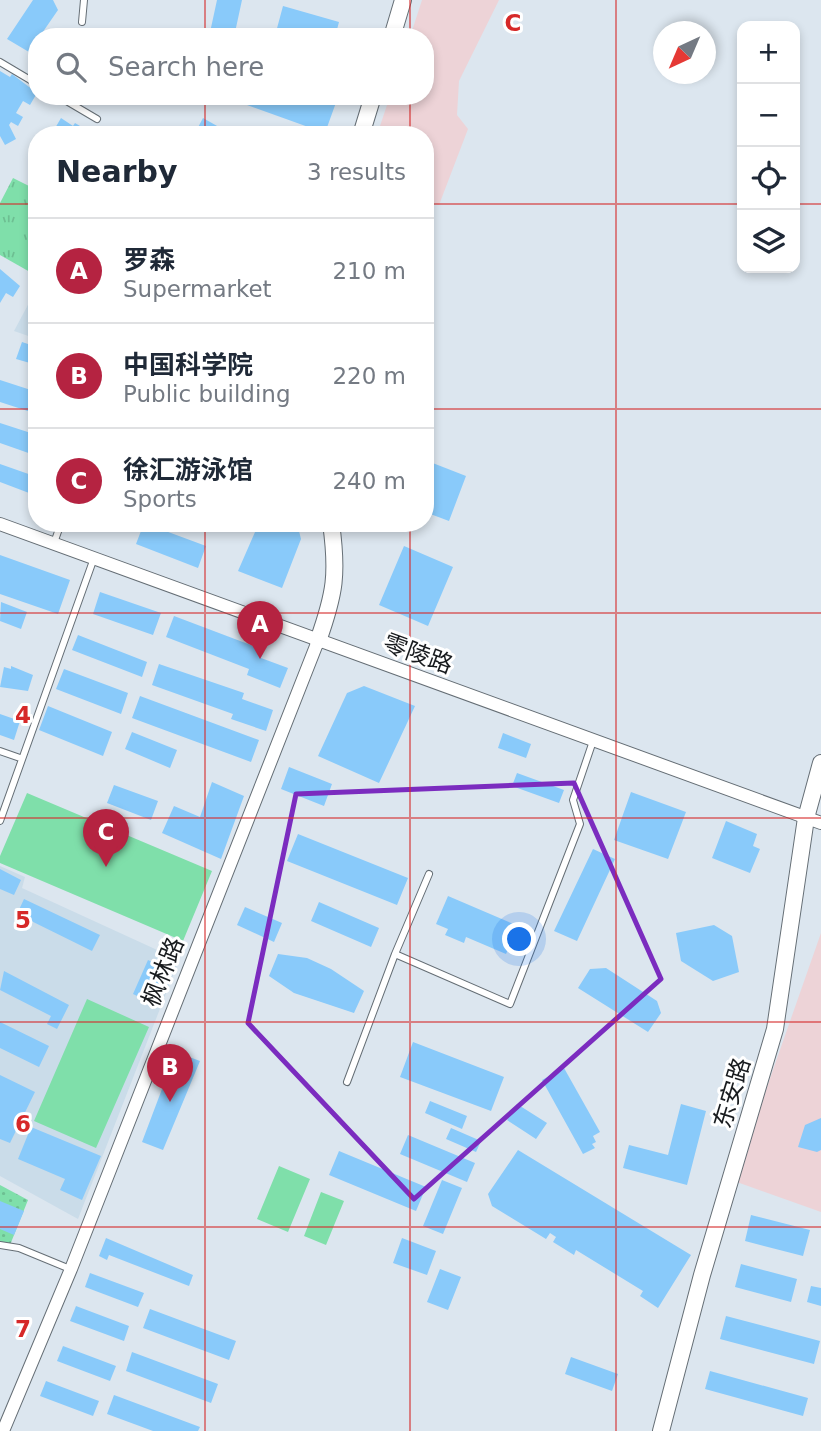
<!DOCTYPE html>
<html lang="en">
<head>
<meta charset="utf-8">
<style>
	body { margin:0; font-family:"DejaVu Sans","Noto Sans SC",sans-serif; background:#f6f6f7; color:#1f2937 }
	.controls { position:absolute; right:21px; top:21px; display:grid; overflow:hidden; border-radius:14px; box-shadow:0 4px 10px #0003 }
	.controls button { width:63px; height:63px; display:grid; place-items:center; padding:0; border:0; border-bottom:2px solid #e0e1e3; background:#fff; color:#1f2937; font:35px sans-serif }
	.compass { position:absolute; left:653px; top:21px; width:63px; height:63px; border-radius:50%; background:#fff; box-shadow:0 4px 10px #0003; rotate:224deg }
	.you { position:absolute; left:520px; top:940px; width:24px; height:24px; margin:-18px; border:5px solid #fff; border-radius:50%; background:#1a73e8; box-shadow:0 0 0 10px #1a73e833 }
	.badge { display:grid; place-items:center; width:46px; height:46px; border-radius:50%; background:#b52341; color:#fff; font-size:23px; font-weight:700 }
	.pin { position:absolute; translate:-50% -58px; filter:drop-shadow(0 2px 4px #0008) }
	.pin::after { content:''; position:absolute; top:37px; width:24px; height:21px; background:inherit; clip-path:polygon(0 0,100% 0,50% 100%) }
	.list { margin:0; padding:0; list-style:none }
	h2 { display:flex; justify-content:space-between; align-items:center; height:91px; margin:0; padding:0 28px; font-size:30px }
	h2 small { font-size:23px; font-weight:400; color:#747a83 }
	.list li { display:grid; grid-template-columns:46px 1fr auto; gap:21px; align-items:center; box-sizing:border-box; height:105px; padding:0 28px; border-top:2px solid #e0e1e3 }
	.list b { display:block; font-size:26px; white-space:nowrap }
	.list p { margin:0; font-size:23px; white-space:nowrap; color:#747a83 }
	.list em { font-size:23px; font-style:normal; color:#747a83 }
	.icon { flex:none; width:38px; height:38px; fill:none; stroke:currentColor; stroke-width:2; stroke-linecap:round; stroke-linejoin:round }
	.map { position:relative; flex:none; width:821px; height:1431px; overflow:hidden }
	.search { position:absolute; background:#fff; box-shadow:0 4px 10px #0003; left:28px; top:28px; width:406px; height:77px; display:flex; align-items:center; gap:18px; box-sizing:border-box; padding:0 24px; border-radius:28px; color:#747a83; font-size:26px }
	.panel { position:absolute; background:#fff; box-shadow:0 4px 10px #0003; left:28px; top:126px; width:406px; height:406px; border-radius:28px }
	.map>svg:first-child { display:block }
	.built { fill:#cadce9 }
	.medical { fill:#edd3d7 }
	.grass { fill:url(#grass-dots) }
	.park { fill:url(#park-tufts) }
	.garden { fill:#7fdfaa }
	.building { fill:#89cafa }
	.lines { fill:none; stroke-linecap:round; stroke-linejoin:round }
	.service-casing { stroke:#656e75; stroke-width:8 }
	.minor-casing { stroke:#656e75; stroke-width:14 }
	.tertiary-casing { stroke:#656e75; stroke-width:18 }
	.service { stroke:#fff; stroke-width:6 }
	.minor { stroke:#fff; stroke-width:12 }
	.tertiary { stroke:#fff; stroke-width:16 }
	.marked { fill:none; stroke:#7b2cbf; stroke-width:5; stroke-linejoin:round }
	.grid { fill:none; stroke:#d62828; stroke-width:2; stroke-opacity:0.55 }
	.labels { text-anchor:middle; dominant-baseline:central; stroke-width:6; stroke-linejoin:round; paint-order:stroke }
	.street-label { font-size:24px; fill:#181b1e; stroke:#fff }
	.grid-label { font-size:23px; text-anchor:middle; font-weight:bold; fill:#d62828; stroke:#fff; stroke-width:6; stroke-linejoin:round; paint-order:stroke }
</style>
</head>
<body>
<div class="map">
<svg width="821" height="1431" viewBox="0 0 821 1431">
	<defs>
		<pattern id="grass-dots" width="8" height="8" patternUnits="userSpaceOnUse" patternTransform="scale(1.75)"><rect width="8" height="8" fill="#7fdfaa"/><path d="M2 2h.1M6 6h.1" fill="none" stroke="#6dbf92" stroke-width="1.8" stroke-linecap="round"/></pattern>
		<pattern id="park-tufts" width="24" height="20" patternUnits="userSpaceOnUse" patternTransform="scale(1.75)"><rect width="24" height="20" fill="#7fdfaa"/><path d="M3 7l-1-3M5 7V3M7 7l1-3M15 17l-1-3M17 17v-4M19 17l1-3" fill="none" stroke="#6dbf92"/></pattern>
	</defs>
	<rect width="100%" height="100%" fill="#dce6ef"/>
	<path class="built" d="M37,288V339L14,331Z
		M0,866L25,877L22,888L179,960L78,1219L0,1176Z"/>
	<path class="medical" d="M422,0H499L459,81L457,115L468,129L439,205L425,199V135H377L390,96H425V37H410Z
		M821,933V1212L734,1181Z"/>
	<path class="grass" d="M0,1185L28,1200L10,1245H0Z"/>
	<path class="park" d="M13,178L37,190V259L30,272L0,255V203Z"/>
	<path class="garden" d="M27,793L212,871L183,941L0,863V856Z
		M87,999L149,1027L96,1148L34,1121Z
		M279,1166L310,1179L288,1232L257,1219Z
		M321,1192L344,1201L326,1245L304,1236Z"/>
	<path class="building" d="M33,0H53L58,10L29,52L7,39Z
		M217,0H242L234,37H209Z
		M283,6L339,22L335,37H294L276,32Z
		M0,71L10,77L12,74L37,93L30,105L23,101L16,113L23,117L18,126L11,122L9,125L16,139L5,145L0,136Z
		M250,96H337L338,97L325,133L247,105Z
		M61,118L73,126L75,123L90,132L89,135H59L54,130Z
		M203,118L233,135H194Z
		M0,269L20,286L13,297L6,293L0,303Z
		M22,342L37,347V365L16,359Z
		M0,380L37,392V414L0,402Z
		M0,423L37,435V456L0,443Z
		M425,460L466,476L449,521L425,512Z
		M0,464L37,477V496L0,482Z
		M103,523H130L127,532Z
		M144,523L206,546L198,568L136,544Z
		M259,523H297L301,539L282,588L238,571Z
		M404,546L453,567L428,626L379,605Z
		M0,555L70,580L58,614L0,594Z
		M100,592L161,613L153,635L93,614Z
		M1,602L27,612L21,629L0,621Z
		M174,616L264,650L261,658L288,668L280,688L247,675L249,669L166,637Z
		M78,635L147,662L142,677L72,650Z
		M159,664L244,693L242,699L273,710L266,731L231,719L233,714L152,685Z
		M11,666L33,675L28,691L0,687L4,667L11,669Z
		M64,669L128,693L121,714L56,689Z
		M364,686L415,706L379,783L318,756L347,693Z
		M140,696L259,740L251,762L132,718Z
		M48,706L112,732L103,756L39,730Z
		M0,714L20,721L14,740L0,735Z
		M132,732L177,750L170,768L125,749Z
		M503,733L531,744L526,758L498,748Z
		M289,767L332,784L324,806L281,789Z
		M517,773L564,790L559,803L512,786Z
		M212,782L244,796L221,859L162,833L174,806L200,817Z
		M114,785L158,801L151,820L107,803Z
		M631,792L686,812L668,859L614,840Z
		M726,821L757,834L753,846L760,849L750,873L712,858Z
		M298,834L408,878L397,905L287,861Z
		M593,849L615,859L577,941L554,931Z
		M0,869L21,880L14,895L0,889Z
		M448,896L518,926L506,954L466,937L464,943L445,935L448,929L436,924Z
		M24,899L100,935L92,951L17,914Z
		M319,902L379,928L371,947L311,921Z
		M245,907L282,923L274,942L237,925Z
		M714,925L732,936L739,972L713,981L681,961L676,933Z
		M278,954L307,958L331,969L364,991L354,1013L294,993L269,976Z
		M148,960L169,970L154,1004L133,994Z
		M606,968L657,1001L661,1013L648,1032L578,988L590,969Z
		M4,971L69,1005L57,1029L47,1024L51,1016L0,990Z
		M0,1022L49,1046L39,1067L0,1048Z
		M413,1042L504,1077L491,1111L400,1077Z
		M176,1052L200,1061L163,1150L142,1142Z
		M564,1068L600,1132L593,1136L596,1142L592,1144L595,1148L583,1154L542,1080Z
		M0,1075L35,1092L10,1143L0,1139Z
		M430,1101L467,1116L462,1129L425,1113Z
		M517,1104L547,1123L536,1139L507,1120Z
		M681,1104L706,1111L687,1185L623,1168L629,1145L668,1155Z
		M821,1118V1150L817,1152L798,1147L805,1125Z
		M31,1127L101,1156L82,1200L60,1190L65,1179L18,1159Z
		M451,1128L481,1141L476,1152L446,1139Z
		M408,1135L475,1163L467,1182L400,1154Z
		M518,1150L691,1255L658,1308L640,1296L643,1291L576,1250L574,1255L553,1242L556,1237L550,1233L546,1239L492,1206L488,1194Z
		M339,1151L426,1187L416,1211L329,1175Z
		M442,1180L462,1188L443,1234L423,1226Z
		M0,1201L24,1211L14,1235L0,1229Z
		M751,1215L810,1230L803,1256L745,1241Z
		M106,1238L193,1275L189,1286L109,1255L107,1260L99,1256Z
		M402,1238L436,1251L427,1275L393,1263Z
		M741,1264L797,1279L791,1302L735,1287Z
		M440,1269L461,1277L448,1310L427,1302Z
		M90,1273L144,1293L138,1307L85,1287Z
		M811,1286L821,1288V1306L807,1302Z
		M76,1306L129,1326L124,1341L70,1321Z
		M150,1309L236,1341L229,1360L143,1328Z
		M726,1316L820,1341L814,1364L720,1339Z
		M63,1346L116,1366L110,1381L57,1361Z
		M132,1352L218,1384L211,1403L126,1371Z
		M571,1357L618,1374L612,1391L565,1374Z
		M710,1371L808,1398L803,1416L705,1389Z
		M46,1381L99,1401L93,1416L40,1396Z
		M114,1395L200,1427L198,1431H153L107,1414Z"/>
	<g class="lines">
		<defs>
			<path id="service" d="M82,22L84,0
				M0,62L37,84
				M58,96L97,119
				M54,543L61,523
				M0,751L20,758
				M0,821L94,558
				M395,954L429,874
				M347,1082L395,954L510,1004L580,824L573,800L593,741
				M0,1245L19,1248L70,1269"/>
			<path id="minor" d="M0,524L821,823
				M3,1431L71,1269L318,641"/>
			<path id="tertiary" d="M392,37L403,0
				M361,135L373,96
				M318,641C335,593 338,574 331,523
				M661,1431L702,1275L775,1029L806,818L821,763"/>
		</defs>
		<use href="#service" class="service-casing"/>
		<use href="#minor" class="minor-casing"/>
		<use href="#tertiary" class="tertiary-casing"/>
		<use href="#service" class="service"/>
		<use href="#minor" class="minor"/>
		<use href="#tertiary" class="tertiary"/>
	</g>
	<path class="marked" d="M574,783L661,979L414,1199L248,1023L296,794Z"/>
	<path class="grid" d="M205,0V37M410,0V37M616,0V1431M205,96V135M410,96V135M0,204H37M425,204H742M795,204H821M0,409H37M425,409H821M205,523V1431M410,523V1431M0,613H821M0,818H821M0,1022H821M0,1227H821"/>
	<g class="labels">
		<g class="street-label">
			<text transform="translate(418 654) rotate(20)">零陵路</text>
			<text transform="translate(163 972) rotate(-68)">枫林路</text>
			<text transform="translate(732 1093) rotate(-73)">东安路</text>
		</g>
	</g>
	<g class="grid-label">
		<text x="513" y="31">C</text>
		<text x="23" y="723">4</text>
		<text x="23" y="928">5</text>
		<text x="23" y="1132">6</text>
		<text x="23" y="1337">7</text>
	</g>
</svg>
<div class="controls">
<button>+</button>
<button>−</button>
<button><svg class="icon" aria-label="locate" viewBox="0 0 24 24"><circle cx="12" cy="12" r="6"/><path d="M12 2v4M12 18v4M2 12h4M18 12h4"/></svg></button>
<button><svg class="icon" aria-label="layers" viewBox="0 0 24 24"><path d="M12 4l9 5-9 5-9-5zM3 14l9 5 9-5"/></svg></button>
</div>
<svg class="compass" viewBox="-18 -18 36 36"><path d="M0-13l5 13h-10z" fill="#e53935"/><path d="M0 13l5-13h-10z" fill="#747a83"/></svg>
<div class="you"></div>
<div class="pin badge" style="left:260px;top:659px">A</div>
<div class="pin badge" style="left:170px;top:1102px">B</div>
<div class="pin badge" style="left:106px;top:867px">C</div>
<div class="search"><svg class="icon" aria-label="search" viewBox="0 0 24 24"><circle cx="10" cy="10" r="6"/><path d="M15 15l6 6"/></svg>Search here</div>
<section class="panel">
<h2>Nearby<small>3 results</small></h2>
<ul class="list">
<li><span class="badge">A</span><div><b>罗森</b><p>Supermarket</p></div><em>210 m</em></li>
<li><span class="badge">B</span><div><b>中国科学院</b><p>Public building</p></div><em>220 m</em></li>
<li><span class="badge">C</span><div><b>徐汇游泳馆</b><p>Sports</p></div><em>240 m</em></li>
</ul>
</section>
</div>
</body>
</html>
